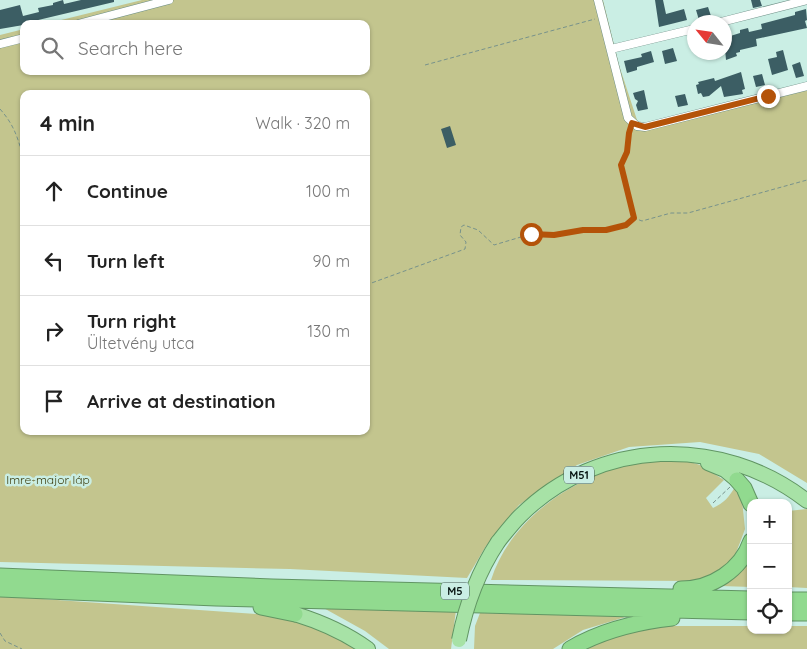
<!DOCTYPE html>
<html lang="en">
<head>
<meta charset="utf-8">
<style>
	body { margin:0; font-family:Quicksand,sans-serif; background:#f2f2f2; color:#222 }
	.controls { position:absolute; right:15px; bottom:15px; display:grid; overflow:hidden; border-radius:10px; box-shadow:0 1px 4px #0004 }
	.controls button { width:45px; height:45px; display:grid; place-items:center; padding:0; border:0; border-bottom:1px solid #e0e0e0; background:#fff; color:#222; font:25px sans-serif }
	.compass { position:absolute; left:687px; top:15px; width:45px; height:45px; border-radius:50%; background:#fff; box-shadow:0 1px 4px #0004; rotate:300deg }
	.stop { position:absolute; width:15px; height:15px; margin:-11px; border:4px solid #b45309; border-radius:50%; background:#fff }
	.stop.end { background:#b45309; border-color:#fff; box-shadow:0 1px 5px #0008 }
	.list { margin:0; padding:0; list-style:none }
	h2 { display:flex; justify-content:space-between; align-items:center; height:65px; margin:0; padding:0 20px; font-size:21px }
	h2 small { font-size:16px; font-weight:400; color:#767676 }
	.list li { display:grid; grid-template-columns:32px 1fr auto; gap:15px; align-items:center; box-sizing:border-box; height:70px; padding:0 20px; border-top:1px solid #e0e0e0 }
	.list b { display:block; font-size:19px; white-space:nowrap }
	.list p { margin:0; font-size:16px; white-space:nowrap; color:#767676 }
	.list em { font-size:16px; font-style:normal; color:#767676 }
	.icon { flex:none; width:28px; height:28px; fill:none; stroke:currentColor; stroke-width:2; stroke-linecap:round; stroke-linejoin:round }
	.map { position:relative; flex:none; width:807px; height:649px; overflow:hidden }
	.search { position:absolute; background:#fff; box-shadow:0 1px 4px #0004; left:20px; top:20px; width:350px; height:55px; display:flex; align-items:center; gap:12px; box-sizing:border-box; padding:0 18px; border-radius:10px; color:#767676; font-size:19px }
	.panel { position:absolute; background:#fff; box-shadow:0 1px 4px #0004; left:20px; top:90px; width:350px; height:345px; border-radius:10px }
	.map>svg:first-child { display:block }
	.green { fill:#c3c58e; fill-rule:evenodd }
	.building { fill:#3c5e64 }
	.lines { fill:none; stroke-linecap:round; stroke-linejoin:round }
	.minor-casing { stroke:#6b8d84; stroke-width:9 }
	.trunk-casing { stroke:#619563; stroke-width:16 }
	.motorway-casing { stroke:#619563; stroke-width:17 }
	.path { stroke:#77928b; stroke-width:1; stroke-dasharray:4 2.5; stroke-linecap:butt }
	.minor { stroke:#fff; stroke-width:8 }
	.trunk { stroke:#a7e2a6; stroke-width:14 }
	.motorway { stroke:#91da8f; stroke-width:15 }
	.trunk-bridge-casing { stroke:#619563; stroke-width:16; stroke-linecap:butt }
	.trunk-bridge { stroke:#a7e2a6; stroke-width:14 }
	.route { stroke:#b45309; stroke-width:6 }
	.labels { text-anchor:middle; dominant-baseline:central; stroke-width:5; stroke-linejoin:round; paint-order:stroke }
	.shield { fill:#caeee4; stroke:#425651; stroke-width:1 }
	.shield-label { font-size:11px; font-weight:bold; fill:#081512 }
	.park-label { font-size:12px; fill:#3f3f10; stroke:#caeee4 }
</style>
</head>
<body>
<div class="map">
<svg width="807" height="649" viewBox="0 0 807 649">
	<rect width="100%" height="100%" fill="#caeee4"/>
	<path class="green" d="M142,0H603L619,65L638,123L644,124L807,82V483L759,454L700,442L629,447L577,465L519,505L486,546L467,578L290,569L0,562V35L24,29V71H366V24H45ZM24,94H366V431H24Z
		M677,458L700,465L724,480L706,498L713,508C724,503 729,497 735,487L742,500L745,529L741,540L735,555L726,566L710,575L694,581L491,580C512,515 579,474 642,461C653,458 666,459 677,458Z
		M807,509V588L788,587V511Z
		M751,557V587L721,586L739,572Z
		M0,596L270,615L312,625L358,649H0Z
		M320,606L456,610L451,649H389L365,631Z
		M480,613L632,615L583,630L553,649H474L475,626Z
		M640,626H751V630H788V626H807V649H579Z"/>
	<path class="building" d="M63,0L64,4L81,0H114V2L34,21L35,23L0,29V10L20,5L23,16L39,12L38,8L53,5V3Z
		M655,0H663L666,14L684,9L687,20L659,27Z
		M751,0H760L762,6L753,8Z
		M708,7L711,16L699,20L696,10Z
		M806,9L807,20L805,21L807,28L756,39L757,46L740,50V52L736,53L737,56L726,60L724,38L740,33V30L748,28L749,32L762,29L761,24L795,15V12Z
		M673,48L677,61L665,64L662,51Z
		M783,50L788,70L772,75L768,59L777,57L776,52Z
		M651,51L654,62L637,67V70L627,73L624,61L642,57L641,54Z
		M800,62L804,76L796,78L792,65Z
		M741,72L745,89L742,90L743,94L724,97L721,86L709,96L703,97L701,93L698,94L696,85L699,84L698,82L714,78L715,81Z
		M762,74L765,85L756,87L753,76Z
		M644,90L648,109L638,111L636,105L638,101L635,99L633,93Z
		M685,94L688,105L678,107L675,96Z
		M450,126L456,145L447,148L441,129Z"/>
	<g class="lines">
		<defs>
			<path id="minor" d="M598,0L628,118L637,126L645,127L807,86
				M721,22L807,0
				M78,24L169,0
				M0,44L24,38
				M611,49L694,29"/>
			<path id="trunk" d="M708,463L725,470L737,480
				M498,542C505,533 512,524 520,516C598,438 721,434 807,501
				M295,614C321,622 346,633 368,649"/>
			<path id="motorway" d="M737,480L744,488L751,504
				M0,576L272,587L751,599
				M0,589L216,598L751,612
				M681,589C712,589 741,570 751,541
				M788,600H807
				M261,607L295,614
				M788,613H807
				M570,649C602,630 636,622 672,618"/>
		</defs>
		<use href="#minor" class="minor-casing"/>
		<use href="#trunk" class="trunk-casing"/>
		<use href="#motorway" class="motorway-casing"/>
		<path class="path" d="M425,65L595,19
			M0,109C15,126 18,139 24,160
			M630,129L627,152L621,165L634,218L642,221L671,213H688L807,180
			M366,285L465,249L466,242L460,235L461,227L464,225L478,230L494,245L531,234L554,235L583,230H606L626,225L634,218
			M713,503L730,487
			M0,633L5,641L22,649"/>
		<use href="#minor" class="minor"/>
		<use href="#trunk" class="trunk"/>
		<use href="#motorway" class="motorway"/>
		<defs>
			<path id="trunk-bridge" d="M459,640C466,605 478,572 498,542"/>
		</defs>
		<use href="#trunk-bridge" class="trunk-bridge-casing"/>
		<use href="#trunk-bridge" class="trunk-bridge"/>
	</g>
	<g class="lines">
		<path class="route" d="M531,234L554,235L583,230H606L626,225L634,218L621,165L627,152L629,133L632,123L645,127L768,96"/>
	</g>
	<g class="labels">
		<g class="shield">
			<rect x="564" y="466.5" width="30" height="17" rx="4"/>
			<rect x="441" y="582.5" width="28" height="17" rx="4"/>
		</g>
		<g class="shield-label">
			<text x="579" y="475">M51</text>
			<text x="455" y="591">M5</text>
		</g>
		<g class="park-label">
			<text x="48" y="479">Imre-major láp</text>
		</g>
	</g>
</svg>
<div class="controls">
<button>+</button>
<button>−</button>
<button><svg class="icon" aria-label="locate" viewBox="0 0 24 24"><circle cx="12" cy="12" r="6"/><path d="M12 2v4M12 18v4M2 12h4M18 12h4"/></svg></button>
</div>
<svg class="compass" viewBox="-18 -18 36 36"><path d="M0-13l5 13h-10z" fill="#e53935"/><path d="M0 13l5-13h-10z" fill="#767676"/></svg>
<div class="stop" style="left:531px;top:234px"></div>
<div class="stop end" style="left:768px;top:96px"></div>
<div class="search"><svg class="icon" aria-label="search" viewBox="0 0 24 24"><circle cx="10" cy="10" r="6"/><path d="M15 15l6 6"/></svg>Search here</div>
<section class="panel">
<h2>4 min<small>Walk · 320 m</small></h2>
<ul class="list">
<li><svg class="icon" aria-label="ahead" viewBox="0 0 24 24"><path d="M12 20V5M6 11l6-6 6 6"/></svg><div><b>Continue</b></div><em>100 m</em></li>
<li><svg class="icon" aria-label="left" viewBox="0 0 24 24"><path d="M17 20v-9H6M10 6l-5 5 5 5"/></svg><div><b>Turn left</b></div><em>90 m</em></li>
<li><svg class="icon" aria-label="right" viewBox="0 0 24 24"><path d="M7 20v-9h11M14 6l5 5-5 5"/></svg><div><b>Turn right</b><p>Ültetvény utca</p></div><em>130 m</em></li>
<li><svg class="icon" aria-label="arrive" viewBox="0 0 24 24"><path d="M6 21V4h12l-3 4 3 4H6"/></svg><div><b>Arrive at destination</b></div></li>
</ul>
</section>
</div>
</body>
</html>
